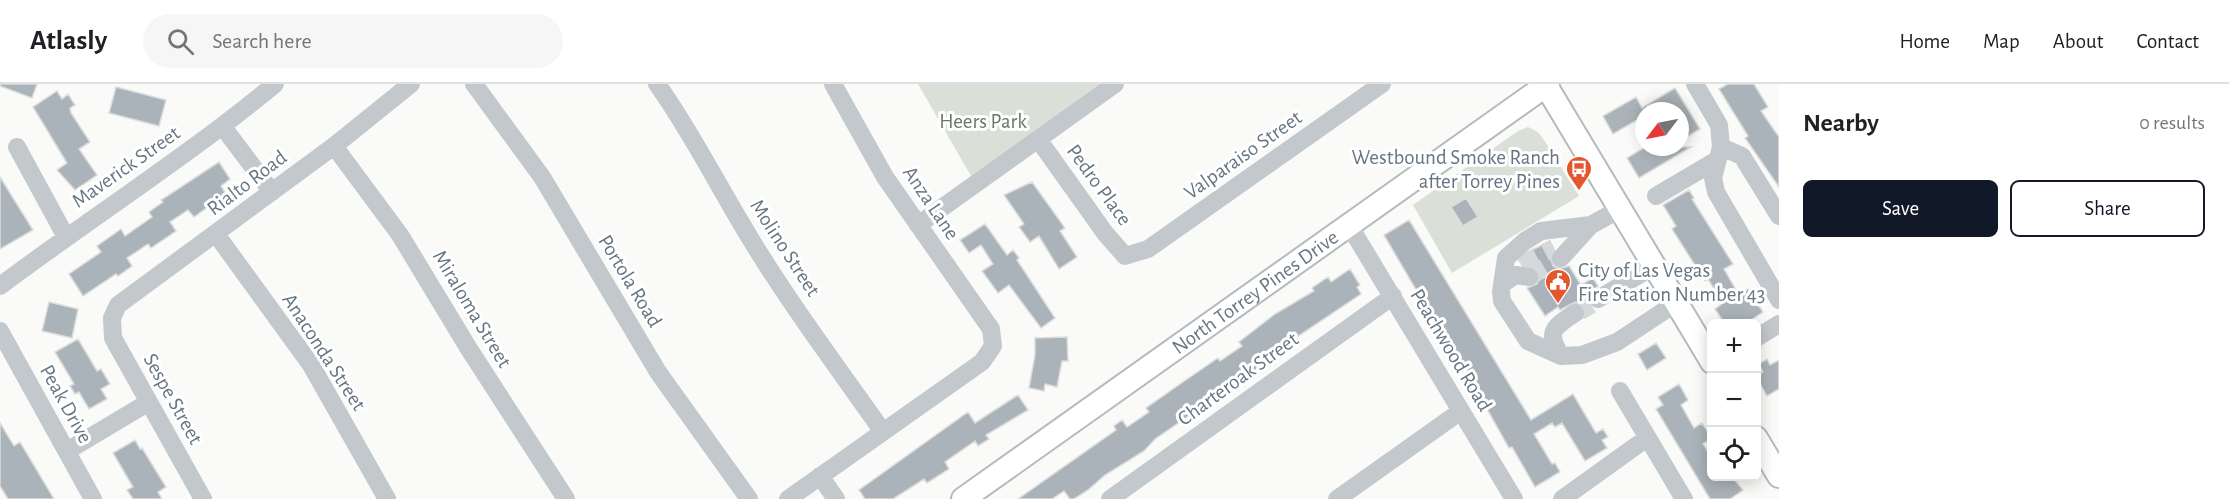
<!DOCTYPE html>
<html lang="en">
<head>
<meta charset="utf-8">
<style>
	body { margin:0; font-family:"Alegreya Sans",sans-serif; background:#f6f6f6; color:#202124 }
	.controls { position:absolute; right:18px; bottom:18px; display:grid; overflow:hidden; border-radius:9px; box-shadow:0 3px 15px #0003 }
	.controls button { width:54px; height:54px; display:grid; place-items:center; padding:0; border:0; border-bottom:2px solid #e0e0e0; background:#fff; color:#202124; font:30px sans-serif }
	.compass { position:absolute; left:1635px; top:18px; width:54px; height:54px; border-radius:50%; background:#fff; box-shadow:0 3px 15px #0003; rotate:238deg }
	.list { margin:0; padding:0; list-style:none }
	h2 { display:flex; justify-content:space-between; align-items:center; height:78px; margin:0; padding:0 24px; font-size:26px }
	h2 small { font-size:20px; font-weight:400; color:#757577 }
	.actions { display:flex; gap:12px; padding:18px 24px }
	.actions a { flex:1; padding:14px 0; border:2px solid #111827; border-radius:9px; text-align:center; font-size:21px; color:#111827 }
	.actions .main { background:#111827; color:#fff }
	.icon { flex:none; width:33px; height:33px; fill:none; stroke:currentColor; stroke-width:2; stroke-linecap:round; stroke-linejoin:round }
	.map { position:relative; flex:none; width:1779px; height:415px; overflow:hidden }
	header { display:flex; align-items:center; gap:36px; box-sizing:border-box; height:84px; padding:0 30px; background:#fff; border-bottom:2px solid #e0e0e0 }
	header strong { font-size:28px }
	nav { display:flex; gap:33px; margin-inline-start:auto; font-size:21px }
	.search { width:420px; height:54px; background:#f6f6f6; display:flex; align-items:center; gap:15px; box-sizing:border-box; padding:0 21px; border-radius:33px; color:#757577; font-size:22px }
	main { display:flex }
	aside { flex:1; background:#fff }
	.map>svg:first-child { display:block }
	.green { fill:#dadfd7 }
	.building { fill:#aab3b9; stroke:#dcdcda; stroke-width:1.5 }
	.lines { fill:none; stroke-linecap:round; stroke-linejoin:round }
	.minor-tunnel { stroke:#d5d9db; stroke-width:18; stroke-dasharray:18 9; stroke-linecap:butt }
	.major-casing { stroke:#b5babe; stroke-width:26 }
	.minor { stroke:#c3c8cc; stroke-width:18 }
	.major { stroke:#fff; stroke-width:22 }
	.labels { text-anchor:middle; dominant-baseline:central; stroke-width:6; stroke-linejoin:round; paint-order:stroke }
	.park-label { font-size:21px; fill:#687a64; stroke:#fff }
	.street-label { font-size:21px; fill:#657683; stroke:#fff }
	.poi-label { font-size:21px; fill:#657683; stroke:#fff; text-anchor:end }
</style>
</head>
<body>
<header>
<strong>Atlasly</strong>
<div class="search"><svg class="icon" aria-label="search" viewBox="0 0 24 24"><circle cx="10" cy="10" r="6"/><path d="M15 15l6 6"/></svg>Search here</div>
<nav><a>Home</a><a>Map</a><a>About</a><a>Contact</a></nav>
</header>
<main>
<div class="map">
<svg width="1779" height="415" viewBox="0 0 1779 415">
	<rect width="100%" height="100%" fill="#fafaf8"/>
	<path class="green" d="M918,0H1099L971,92Z
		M1528,43L1538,48L1544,56L1579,112L1452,189L1413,121L1518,47Z"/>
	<path class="building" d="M0,0H37L32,14L0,2Z
		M1728,0H1754L1768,23L1761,27L1779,53V103L1745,54L1748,52L1719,5Z
		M116,3L166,16L159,42L109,29Z
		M1675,4L1700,45L1680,57V27H1644V32L1613,50L1603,32L1636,13L1642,24Z
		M57,7L62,15L68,10L75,21L70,24L71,29L90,58L79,65L97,91L75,106L57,86L67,79L33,23Z
		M1645,63H1691L1639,94L1627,74Z
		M219,78L230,95L221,102L226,110L194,133L188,126L170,138L176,147L151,164L148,160L127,174L132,182L118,192L116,190L83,212L69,190L101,168L97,162L121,145L125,152L152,133L149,128L163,118L161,116Z
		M0,93L33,146L0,165Z
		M1032,98L1065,144L1060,147L1077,173L1059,185L1039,152L1030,158L1019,143L1024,140L1004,111Z
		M1689,106L1694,114L1692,115L1733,180L1724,185L1739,211L1748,205L1763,228L1745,240H1725L1715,225L1723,219L1708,195L1705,197L1672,145L1676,142L1663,121Z
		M1466,114L1478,133L1463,142L1451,123Z
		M1409,136L1531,336L1573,310L1596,349L1603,345L1608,353L1602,356L1607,364L1585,377L1562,339L1555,343L1552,339L1534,350L1552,380L1555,379L1560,388L1535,403L1512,363L1509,364L1477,307L1479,306L1466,284L1463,286L1384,151Z
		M985,140L1007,171L1013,166L1019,174L1017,176L1055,234L1041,244L1009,201L998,209L982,187L993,180L981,161L969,169L960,156Z
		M1550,157L1554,165L1550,172L1553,182L1559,185L1569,182L1581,201L1593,194L1598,202L1589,209L1587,215L1589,221L1595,228L1585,234V223L1575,218L1560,226L1558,223L1545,232L1527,204L1537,200L1540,189L1536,184L1519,177L1532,166Z
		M1350,185L1360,201L1357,203L1361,210L1267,273L1269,277L1155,355L1144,367L1105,391L1088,406L1074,415H1070L1064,407L1052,415H1018L1116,346L1114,342L1122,336L1127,343L1149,328L1146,324L1183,298L1218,274L1220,277L1242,262L1239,258L1275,230L1314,207L1312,204L1328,193L1331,198Z
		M49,218L78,225L72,254L42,247Z
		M1067,253L1068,277H1062L1057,303L1045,300L1044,307L1029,304L1035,271V254Z
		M78,255L97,287L101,285L110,300L101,305L107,315L89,325L79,308L75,310L70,302L74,300L55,268Z
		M1656,259L1666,274L1647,286L1638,270Z
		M1767,275L1770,281L1779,276V305L1767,312L1756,292L1763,288L1759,280Z
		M1679,300L1688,316L1681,321L1694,344L1702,339L1712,354L1703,360L1712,374V393H1732L1743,406L1730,415H1710L1656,325L1663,321L1658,313Z
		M1018,311L1028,326L986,351L989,355L978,362L975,357L945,378L949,385L927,399L924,395L893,415H865L859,406L968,328L975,339Z
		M0,339L14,362L20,358L54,415H8L0,402Z
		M135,356L140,365L142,364L166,403L158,408L162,415H133L127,406L133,403L113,369Z"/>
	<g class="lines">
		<path class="minor-tunnel" d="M1521,181L1554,164
			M1529,193L1561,174
			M1575,229L1598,215"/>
		<defs>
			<g id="major">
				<path d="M1545,0L1712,278"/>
				<path d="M1756,354L1779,392"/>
				<path id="s1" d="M963,415L1548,0"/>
			</g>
		</defs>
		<use href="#major" class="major-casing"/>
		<path class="minor" d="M474,0L542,93L658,288L749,415
			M657,0C690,46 715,96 744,144C786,215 836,281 883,348
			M1695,0L1719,41L1721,63L1742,72L1779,132
			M223,43L272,108
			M1038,55L1105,149L1125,172L1148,165L1382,0
			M334,62L400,151L469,265L566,415
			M17,63L66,153
			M1721,63L1713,94L1716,108L1779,216
			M1656,112L1717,76
			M918,141L1115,0
			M1349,141L1514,415
			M1591,141L1541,147L1525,157L1506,174L1501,208L1502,217L1528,257L1561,272L1582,271L1617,258L1676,219
			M216,150L311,281L387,415
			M1561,174L1591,141L1620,125
			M1502,200L1516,191L1529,193
			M0,202C91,134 188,72 275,0
			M1598,215L1654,182
			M0,247L93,415
			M1756,254L1779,240
			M1561,272C1546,247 1553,244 1575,229
			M1620,307L1684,415
			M67,367L149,318
			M820,392L836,415
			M203,415L113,254L112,234L118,221L334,62L411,0
			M788,415L982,278L993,262L991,245L885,93L833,0
			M1110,415L1393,212
			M1337,415L1461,327
			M1562,415L1647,354"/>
		<use href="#major" class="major"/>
	</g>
	<defs>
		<symbol id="bus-pin" viewBox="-11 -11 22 30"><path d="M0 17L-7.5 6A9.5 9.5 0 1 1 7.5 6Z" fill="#e4572e" stroke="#fff"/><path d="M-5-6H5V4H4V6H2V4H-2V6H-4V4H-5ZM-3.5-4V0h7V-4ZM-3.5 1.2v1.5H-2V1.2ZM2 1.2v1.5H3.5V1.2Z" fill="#fff"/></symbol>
		<symbol id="civic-pin" viewBox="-11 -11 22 30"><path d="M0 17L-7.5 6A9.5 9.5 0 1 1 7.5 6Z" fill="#e4572e" stroke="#fff"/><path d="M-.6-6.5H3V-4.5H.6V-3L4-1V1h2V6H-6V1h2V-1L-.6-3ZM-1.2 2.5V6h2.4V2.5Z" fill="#fff"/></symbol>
	</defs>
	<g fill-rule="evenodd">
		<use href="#bus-pin" x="1564" y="70" width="30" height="40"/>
		<use href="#civic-pin" x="1543" y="183" width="30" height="40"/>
	</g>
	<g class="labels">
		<g class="park-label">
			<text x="983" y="37">Heers Park</text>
		</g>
		<g class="street-label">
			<text transform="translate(1243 71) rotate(-35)">Valparaiso Street</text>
			<text transform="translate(126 83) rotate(-35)">Maverick Street</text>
			<text transform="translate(247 99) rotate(-37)">Rialto Road</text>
			<text transform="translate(1099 101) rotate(54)">Pedro Place</text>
			<text transform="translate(931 119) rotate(56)">Anza Lane</text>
			<text transform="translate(785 164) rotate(57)">Molino Street</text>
			<text transform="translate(630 197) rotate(59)">Portola Road</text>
			<text stroke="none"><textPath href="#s1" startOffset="358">North Torrey Pines Drive</textPath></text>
			<text transform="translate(472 225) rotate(59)">Miraloma Street</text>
			<text transform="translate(1451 266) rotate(59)">Peachwood Road</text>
			<text transform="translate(324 268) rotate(57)">Anaconda Street</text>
			<text transform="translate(1238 295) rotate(-36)">Charteroak Street</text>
			<text transform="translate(173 315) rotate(61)">Sespe Street</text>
			<text transform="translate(66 320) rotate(61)">Peak Drive</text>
		</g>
		<g class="poi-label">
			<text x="1560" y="73">Westbound Smoke Ranch<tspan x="1560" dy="24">after Torrey Pines</tspan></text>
			<text x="1578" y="186" text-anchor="start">City of Las Vegas<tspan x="1578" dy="24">Fire Station Number 43</tspan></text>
		</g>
	</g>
</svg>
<div class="controls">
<button>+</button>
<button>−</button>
<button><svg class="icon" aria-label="locate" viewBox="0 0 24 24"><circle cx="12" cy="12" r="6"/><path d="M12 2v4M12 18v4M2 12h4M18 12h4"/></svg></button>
</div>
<svg class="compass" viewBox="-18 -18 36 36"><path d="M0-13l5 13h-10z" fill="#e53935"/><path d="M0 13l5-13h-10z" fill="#757577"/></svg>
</div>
<aside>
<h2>Nearby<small>0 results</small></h2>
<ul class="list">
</ul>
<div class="actions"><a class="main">Save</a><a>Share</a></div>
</aside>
</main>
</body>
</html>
